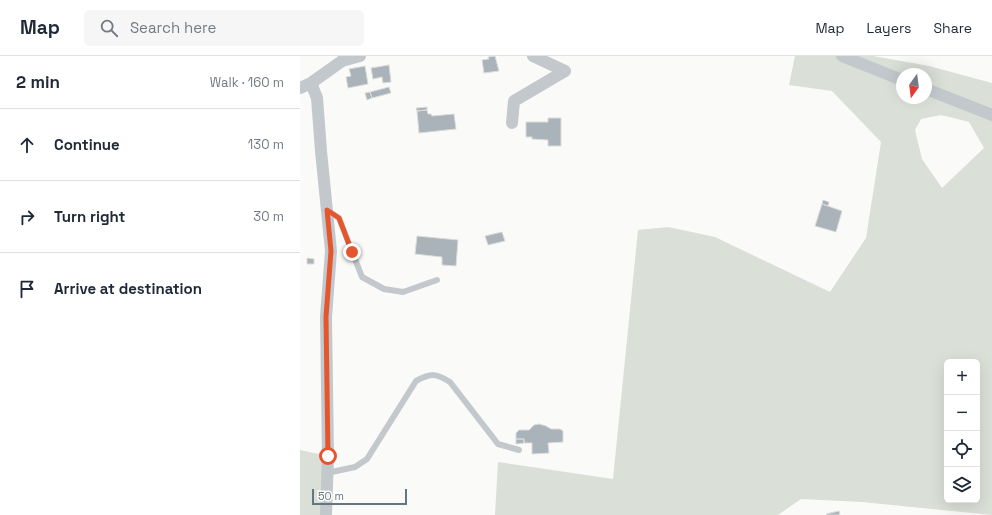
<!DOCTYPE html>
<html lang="en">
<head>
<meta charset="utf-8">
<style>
	body { margin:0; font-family:"Space Grotesk",sans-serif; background:#f6f6f7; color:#1f2937 }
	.controls { position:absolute; right:12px; bottom:12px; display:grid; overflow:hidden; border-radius:6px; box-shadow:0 4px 16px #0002 }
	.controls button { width:36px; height:36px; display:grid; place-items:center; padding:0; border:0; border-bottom:1px solid #e0e1e3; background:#fff; color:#1f2937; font:20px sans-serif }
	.compass { position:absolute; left:596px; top:12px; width:36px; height:36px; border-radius:50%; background:#fff; box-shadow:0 4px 16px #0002; rotate:194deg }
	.scale { position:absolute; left:12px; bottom:10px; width:95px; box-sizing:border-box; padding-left:4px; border:2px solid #657683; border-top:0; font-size:11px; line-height:14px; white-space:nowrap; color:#657683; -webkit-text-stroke:3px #fff; paint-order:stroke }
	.stop { position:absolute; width:12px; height:12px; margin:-9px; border:3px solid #e4572e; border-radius:50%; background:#fff }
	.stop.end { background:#e4572e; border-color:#fff; box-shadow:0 1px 4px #0008 }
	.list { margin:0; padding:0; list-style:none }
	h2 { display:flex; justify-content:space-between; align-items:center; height:52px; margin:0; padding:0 16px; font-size:17px }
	h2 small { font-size:13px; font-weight:400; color:#747a83 }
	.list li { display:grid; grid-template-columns:26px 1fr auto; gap:12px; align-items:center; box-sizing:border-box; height:72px; padding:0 16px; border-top:1px solid #e0e1e3 }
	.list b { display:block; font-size:15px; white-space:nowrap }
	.list em { font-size:13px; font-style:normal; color:#747a83 }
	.icon { flex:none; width:22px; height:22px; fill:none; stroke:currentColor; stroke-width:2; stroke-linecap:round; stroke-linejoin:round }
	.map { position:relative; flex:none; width:692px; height:459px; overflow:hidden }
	header { display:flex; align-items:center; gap:24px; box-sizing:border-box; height:56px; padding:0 20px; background:#fff; border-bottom:1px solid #e0e1e3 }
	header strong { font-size:19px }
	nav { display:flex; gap:22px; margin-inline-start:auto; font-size:14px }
	.search { width:280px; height:36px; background:#f6f6f7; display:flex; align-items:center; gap:10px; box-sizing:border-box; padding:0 14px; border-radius:6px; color:#747a83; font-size:15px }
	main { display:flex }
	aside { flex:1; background:#fff }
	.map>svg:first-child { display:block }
	.green { fill:#dadfd7; fill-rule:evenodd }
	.building { fill:#aab3b9; stroke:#dcdcda }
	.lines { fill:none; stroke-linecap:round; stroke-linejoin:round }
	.service { stroke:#c3c8cc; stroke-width:6 }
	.minor { stroke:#c3c8cc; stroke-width:12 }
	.route { stroke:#e4572e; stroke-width:5 }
</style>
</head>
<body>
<header>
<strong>Map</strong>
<div class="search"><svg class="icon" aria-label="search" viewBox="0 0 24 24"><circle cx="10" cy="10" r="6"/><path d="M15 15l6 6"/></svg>Search here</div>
<nav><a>Map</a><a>Layers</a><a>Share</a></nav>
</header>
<main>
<aside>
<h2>2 min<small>Walk · 160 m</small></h2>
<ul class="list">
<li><svg class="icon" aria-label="ahead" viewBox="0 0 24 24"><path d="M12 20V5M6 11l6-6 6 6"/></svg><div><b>Continue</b></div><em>130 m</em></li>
<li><svg class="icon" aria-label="right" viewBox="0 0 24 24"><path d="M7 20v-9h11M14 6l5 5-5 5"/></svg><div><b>Turn right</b></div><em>30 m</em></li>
<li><svg class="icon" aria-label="arrive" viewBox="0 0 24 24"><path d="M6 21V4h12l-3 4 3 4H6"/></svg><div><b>Arrive at destination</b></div></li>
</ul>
</aside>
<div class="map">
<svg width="692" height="459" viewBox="0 0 692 459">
	<rect width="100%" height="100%" fill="#fafaf8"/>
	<path class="green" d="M495,0H573L629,10L692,27V459L562,446L501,443L478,459H195L198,406L313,423L338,174L368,171L415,181L530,236L566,182L581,86L532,35L489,29ZM602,18H626V42H602ZM641,59L669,66L684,92L642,132L622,103L615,74L621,63ZM647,306H677V444H647Z
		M0,394L28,400L26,459H0Z"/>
	<path class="building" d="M195,0L199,15L184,17L182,4L189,3L188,1Z
		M89,9L91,26L83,27L82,21L73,23L71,12Z
		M65,10L68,28L48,32L46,21L51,20L49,13Z
		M89,31L91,37L72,42L70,36Z
		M70,36L72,42L67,44L65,37Z
		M127,51V54L117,55L116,52Z
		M127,54L128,58H131L132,60L154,58L156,73L119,77L117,55Z
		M248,62H261V90H248V84L232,83V81H226V66H248Z
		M523,144L529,146L528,150L522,148Z
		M522,148L542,155L536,176L515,170Z
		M202,176L205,185L188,189L185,180Z
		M117,180L158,184L156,210L142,209V201L115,198Z
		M7,202L14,203V208H7Z
		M239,368L246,370L251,373H260L263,375V386L248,387L249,397L232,398V387H224V383H216V377L219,374H229L234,369Z
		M216,383H224V387L216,388Z
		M539,455L540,459H527L526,458Z"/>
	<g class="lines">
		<path class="service" d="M28,155L39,162L62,221L84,233L103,236L137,224
			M27,417L55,411L67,403L116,325C131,317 136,317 150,326L198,388L219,394"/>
		<path class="minor" d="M233,0L265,15
			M542,0L602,24
			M42,5L60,0
			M11,27L17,42L21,95L31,195L26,261L28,400L26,459
			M0,32L11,27L42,5L45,0
			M626,33L692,59
			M212,67L214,45L265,15"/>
	</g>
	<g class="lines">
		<path class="route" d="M28,400L26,261L31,195L27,154L39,162L52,196"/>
	</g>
</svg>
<div class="controls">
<button>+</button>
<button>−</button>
<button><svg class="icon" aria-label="locate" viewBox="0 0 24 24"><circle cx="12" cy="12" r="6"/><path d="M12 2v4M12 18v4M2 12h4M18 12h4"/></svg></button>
<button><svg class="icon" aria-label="layers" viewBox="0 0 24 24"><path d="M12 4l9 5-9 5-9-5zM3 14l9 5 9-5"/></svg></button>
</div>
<svg class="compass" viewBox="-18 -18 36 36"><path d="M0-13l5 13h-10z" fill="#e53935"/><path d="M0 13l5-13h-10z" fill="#747a83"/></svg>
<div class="scale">50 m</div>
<div class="stop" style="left:28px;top:400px"></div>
<div class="stop end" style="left:52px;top:196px"></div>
</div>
</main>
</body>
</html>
